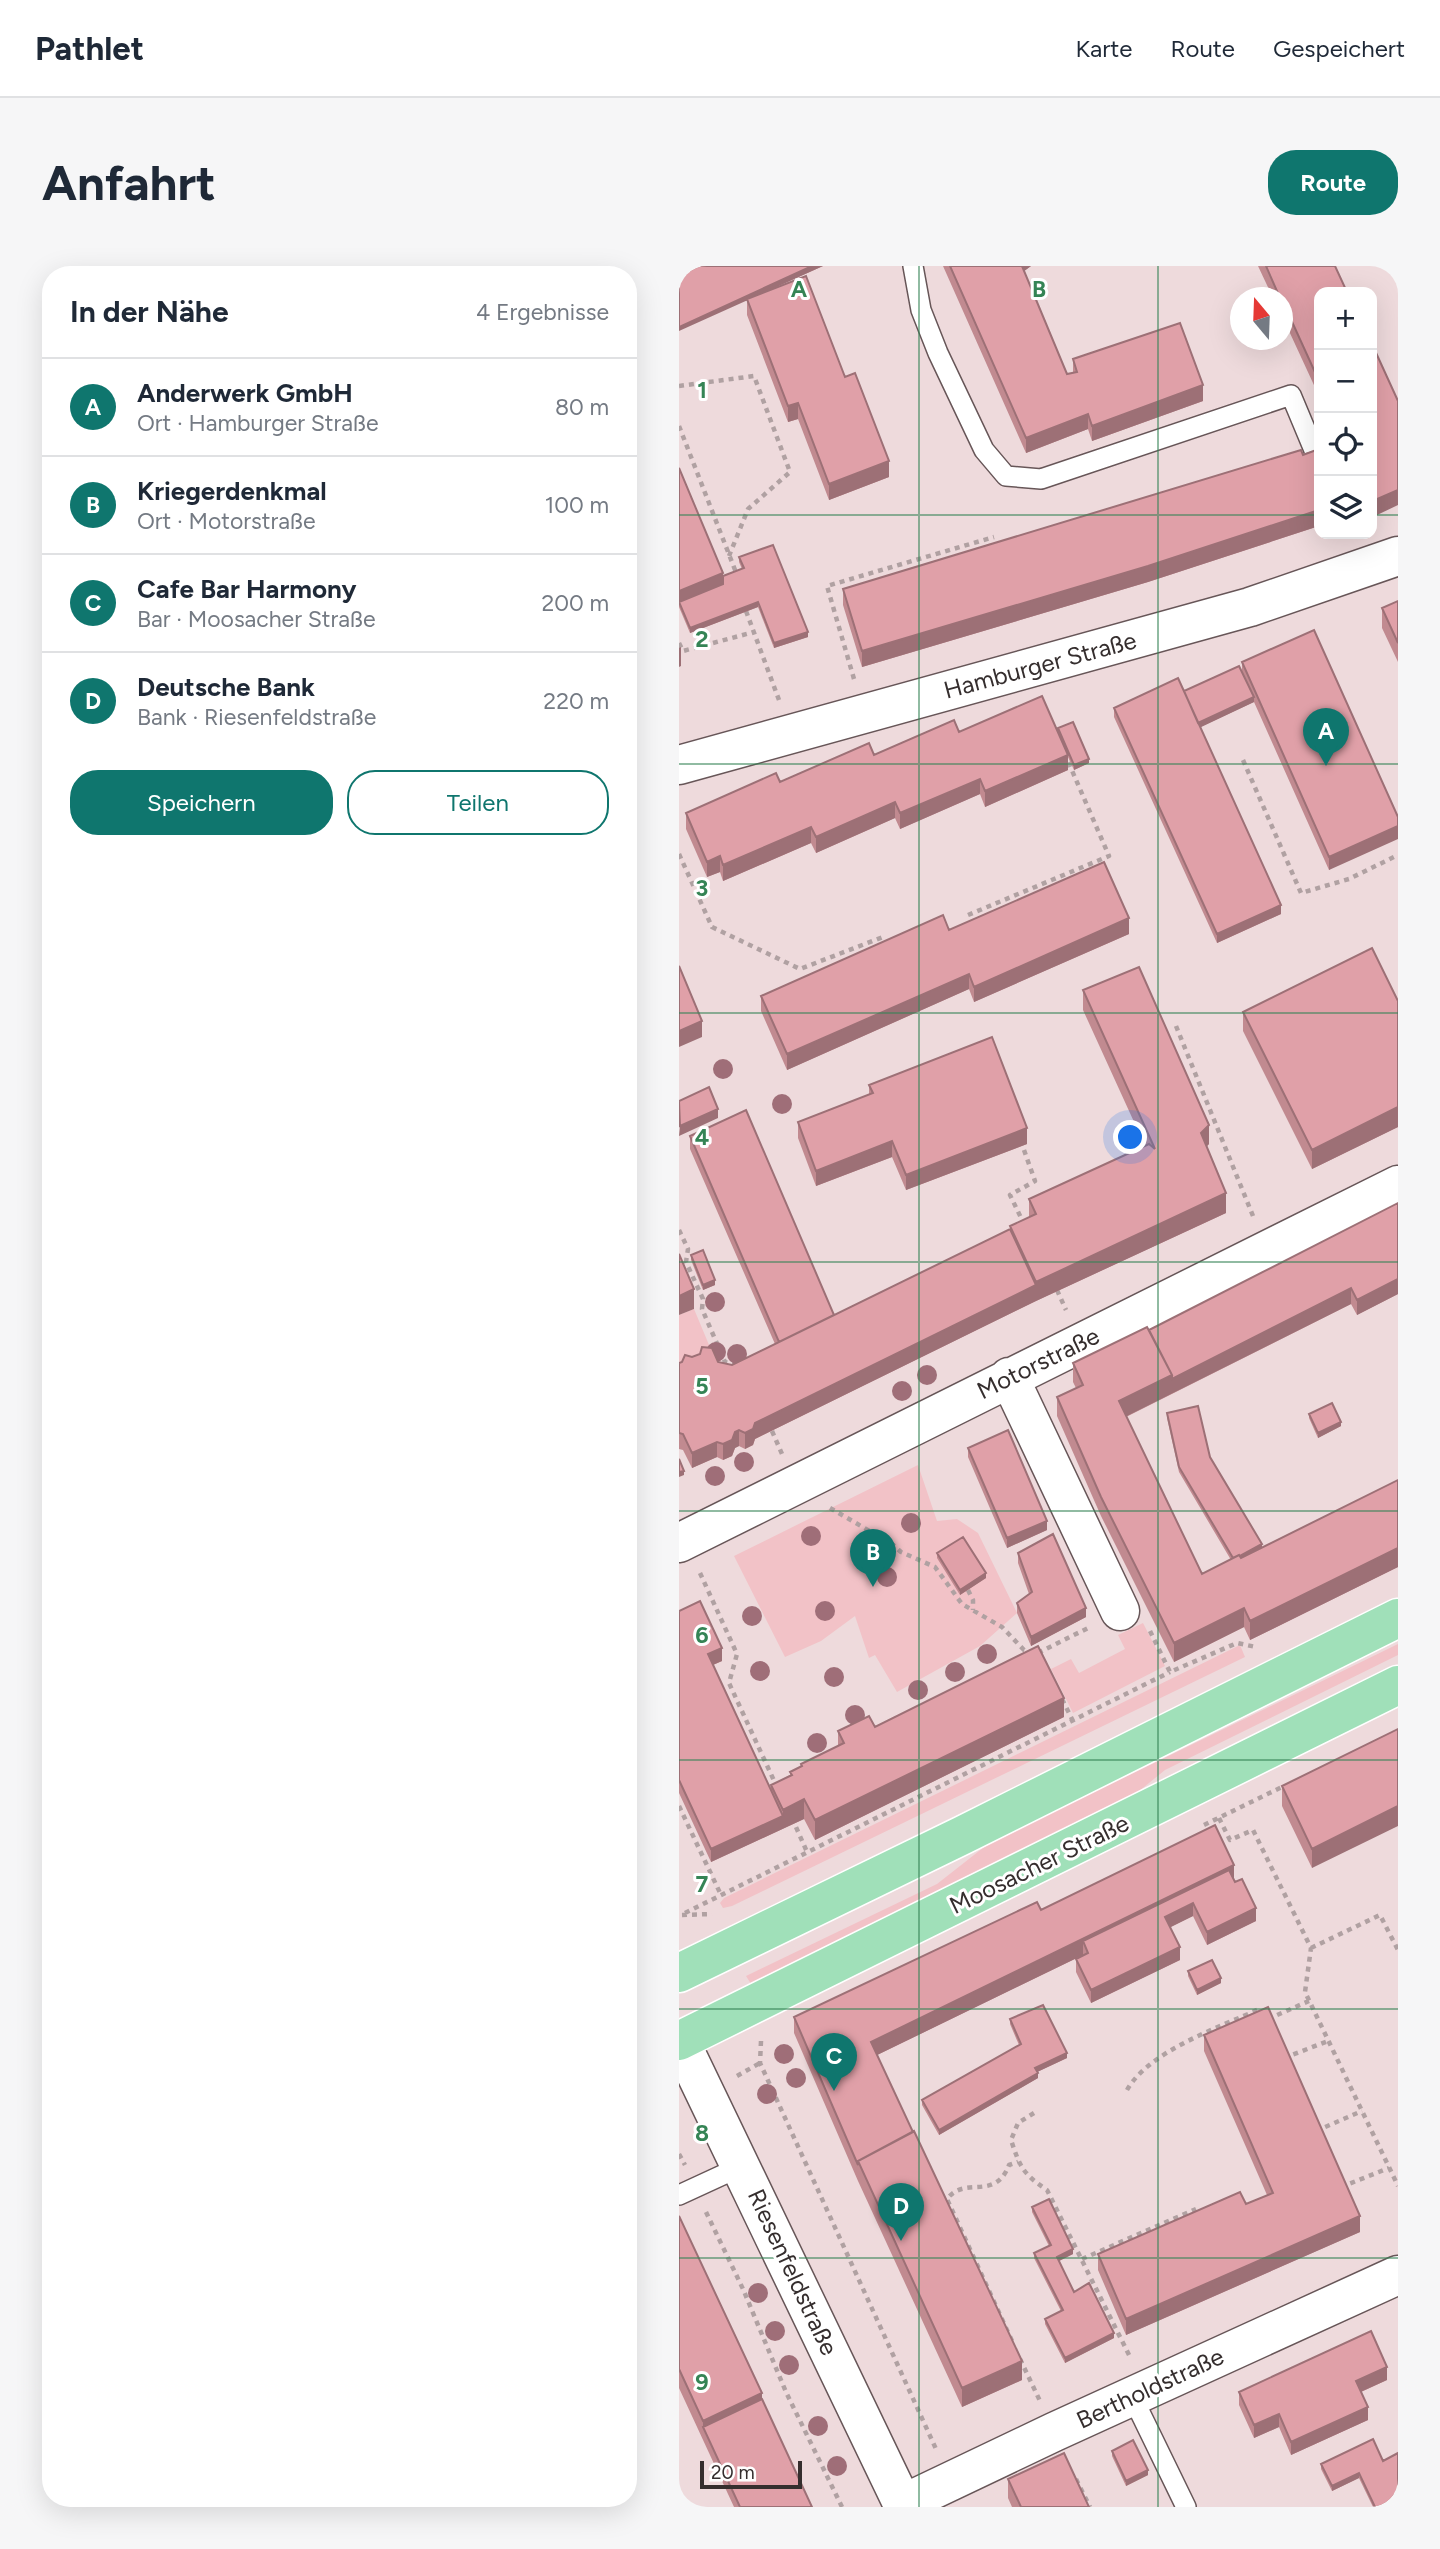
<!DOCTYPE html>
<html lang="de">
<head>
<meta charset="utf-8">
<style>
	body { margin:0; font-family:Figtree,sans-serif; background:#f6f6f7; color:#1f2937 }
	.controls { position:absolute; right:21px; top:21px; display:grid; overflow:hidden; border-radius:14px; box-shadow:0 7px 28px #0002 }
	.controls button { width:63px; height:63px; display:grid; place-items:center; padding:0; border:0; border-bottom:2px solid #e0e1e3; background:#fff; color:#1f2937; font:35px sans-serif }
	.compass { position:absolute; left:551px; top:21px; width:63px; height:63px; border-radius:50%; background:#fff; box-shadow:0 7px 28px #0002; rotate:341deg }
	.scale { position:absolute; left:21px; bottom:18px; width:102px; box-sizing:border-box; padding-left:7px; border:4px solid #352e2e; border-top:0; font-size:19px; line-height:24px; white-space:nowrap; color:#352e2e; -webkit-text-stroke:5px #fff; paint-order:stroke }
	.you { position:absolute; left:452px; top:872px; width:24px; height:24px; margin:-18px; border:5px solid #fff; border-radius:50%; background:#1a73e8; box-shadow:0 0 0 10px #1a73e833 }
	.badge { display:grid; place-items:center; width:46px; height:46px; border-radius:50%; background:#0f766e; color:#fff; font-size:23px; font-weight:700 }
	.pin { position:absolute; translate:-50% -58px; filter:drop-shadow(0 2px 4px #0008) }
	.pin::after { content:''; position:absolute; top:37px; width:24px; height:21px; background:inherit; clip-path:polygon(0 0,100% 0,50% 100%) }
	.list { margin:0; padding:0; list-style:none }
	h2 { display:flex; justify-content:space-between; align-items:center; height:91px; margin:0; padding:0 28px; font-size:30px }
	h2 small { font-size:23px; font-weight:400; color:#747a83 }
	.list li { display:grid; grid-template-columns:46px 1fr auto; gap:21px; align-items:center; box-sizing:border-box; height:98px; padding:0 28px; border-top:2px solid #e0e1e3 }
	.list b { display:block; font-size:26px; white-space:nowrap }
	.list p { margin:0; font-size:23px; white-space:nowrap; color:#747a83 }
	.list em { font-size:23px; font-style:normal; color:#747a83 }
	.actions { display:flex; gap:14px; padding:21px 28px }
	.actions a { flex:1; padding:16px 0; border:2px solid #0f766e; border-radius:28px; text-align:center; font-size:24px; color:#0f766e }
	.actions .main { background:#0f766e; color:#fff }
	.icon { flex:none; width:38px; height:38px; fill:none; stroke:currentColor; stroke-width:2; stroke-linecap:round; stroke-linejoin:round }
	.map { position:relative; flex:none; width:719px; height:2241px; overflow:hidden; border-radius:28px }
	header { display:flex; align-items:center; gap:42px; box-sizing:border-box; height:98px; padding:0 35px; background:#fff; border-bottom:2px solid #e0e1e3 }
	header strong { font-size:33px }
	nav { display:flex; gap:38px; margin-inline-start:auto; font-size:24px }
	.intro { display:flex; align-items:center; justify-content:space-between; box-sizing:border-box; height:168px; padding:0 42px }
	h1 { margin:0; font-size:49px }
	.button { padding:18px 32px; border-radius:28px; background:#0f766e; color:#fff; font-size:24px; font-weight:700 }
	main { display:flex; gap:42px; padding:0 42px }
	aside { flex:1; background:#fff; border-radius:28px; box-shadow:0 7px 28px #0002 }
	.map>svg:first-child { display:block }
	.green { fill:#f2c2c7 }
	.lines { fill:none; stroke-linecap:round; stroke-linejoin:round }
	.lane-casing { stroke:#675658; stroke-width:22 }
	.street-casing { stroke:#675658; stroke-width:41 }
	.primary-casing { stroke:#fff; stroke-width:41 }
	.path { stroke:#b0a1a2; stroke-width:4.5; stroke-dasharray:5 5; stroke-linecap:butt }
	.lane { stroke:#fff; stroke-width:19 }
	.street { stroke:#fff; stroke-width:38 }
	.primary { stroke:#a0e0b9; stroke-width:38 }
	.tree { fill:#9f6e78 }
	.wall { fill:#c18a90 }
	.shaded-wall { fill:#9d7076 }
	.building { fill:#e0a0a8; stroke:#9d7076; stroke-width:2 }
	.grid { fill:none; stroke:#358455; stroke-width:2; stroke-opacity:0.55 }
	.labels { text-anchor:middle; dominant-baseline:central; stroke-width:6; stroke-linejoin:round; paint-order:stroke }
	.street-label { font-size:24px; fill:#352e2e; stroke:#fff }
	.grid-label { font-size:23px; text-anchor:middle; font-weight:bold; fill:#358455; stroke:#fff; stroke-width:6; stroke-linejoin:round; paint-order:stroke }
</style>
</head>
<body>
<header>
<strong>Pathlet</strong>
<nav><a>Karte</a><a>Route</a><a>Gespeichert</a></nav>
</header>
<div class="intro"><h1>Anfahrt</h1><a class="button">Route</a></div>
<main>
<aside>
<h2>In der Nähe<small>4 Ergebnisse</small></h2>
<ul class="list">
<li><span class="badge">A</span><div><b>Anderwerk GmbH</b><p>Ort · Hamburger Straße</p></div><em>80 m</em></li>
<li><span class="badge">B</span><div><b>Kriegerdenkmal</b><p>Ort · Motorstraße</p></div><em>100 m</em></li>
<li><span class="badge">C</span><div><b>Cafe Bar Harmony</b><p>Bar · Moosacher Straße</p></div><em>200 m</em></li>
<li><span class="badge">D</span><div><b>Deutsche Bank</b><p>Bank · Riesenfeldstraße</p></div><em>220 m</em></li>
</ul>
<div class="actions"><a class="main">Speichern</a><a>Teilen</a></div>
</aside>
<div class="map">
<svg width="719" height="2241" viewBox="0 0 719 2241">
	<rect width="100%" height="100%" fill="#eedadc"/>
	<path class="green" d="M15,1043L38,1098L0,1112V1049Z
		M239,1199L258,1255L278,1253L299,1267L338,1347L301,1380L218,1426L196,1389L190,1392L176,1350L142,1375L106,1391L55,1290Z
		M464,1357L486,1400L394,1447L372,1403L392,1393L400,1407L446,1383L439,1369Z
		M719,1378V1389L486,1504L438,1543L74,1721L67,1710L258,1618L309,1578Z
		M561,1379L566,1391L53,1640L44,1642L41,1637L45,1632Z"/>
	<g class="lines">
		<defs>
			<path id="lane" d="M234,0L242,44L259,87L305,184L327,210L362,213L612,129L640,196
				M0,1929L63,1900
				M453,2130L507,2241"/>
			<path id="street" d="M0,499L571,341L719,290
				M330,1111L441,1345
				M0,1277L719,919
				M0,1773L225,2241
				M224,2238L375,2166L719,2009"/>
			<path id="primary" d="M0,1707L284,1569L719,1352
				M0,1775L719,1419"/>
		</defs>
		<use href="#lane" class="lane-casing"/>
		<use href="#street" class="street-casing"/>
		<use href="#primary" class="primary-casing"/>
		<path class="path" d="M0,120L75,110L111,206L69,243L50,290
			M0,160L58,309
			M67,345L100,434
			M0,377L4,385L75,366
			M175,413L148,320L315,271
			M564,494L622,627L670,613L719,589
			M0,588L33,661L121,703L204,671
			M289,649L430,590L388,493
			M497,760L574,950
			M345,884L356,915L331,929L346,960
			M0,964L9,983L7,996L24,1033L23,1043L46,1096L59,1099
			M378,1024L387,1044
			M93,1165L103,1188
			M151,1242L213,1278L222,1286L256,1301L283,1338L323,1361L345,1384L353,1386
			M21,1307L58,1388L50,1417L97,1519
			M289,1324L294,1334V1344
			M471,1365L491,1406L558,1377L577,1381
			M359,1387L411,1361
			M383,1433L394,1455
			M0,1540L42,1629
			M113,1552L128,1586
			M540,1552L551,1574L574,1564L632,1682L626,1726L719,1920
			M525,1559L605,1520
			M6,1647L491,1406
			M3,1649L33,1648
			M632,1682L701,1649L719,1684
			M589,1753L630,1735
			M82,1775L81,1797L257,2183
			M605,1792L649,1775
			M58,1810L81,1797
			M448,1824C471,1784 540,1762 580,1743L583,1749
			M355,1847L339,1857L332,1874C341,1901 344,1908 368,1924L451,2091
			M637,1865L683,1845
			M0,1888L6,1899
			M662,1921L710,1902
			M27,1946L64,2023L107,2126L163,2241
			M403,1993L517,1943
			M333,2075L268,1933C286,1909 316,1936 330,1899L339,1896
			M341,2093L361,2135
			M397,2213L411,2241"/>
		<use href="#lane" class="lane"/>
		<use href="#street" class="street"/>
		<use href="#primary" class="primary"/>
	</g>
	<g class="tree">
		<circle cx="44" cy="803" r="10"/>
		<circle cx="103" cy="838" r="10"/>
		<circle cx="36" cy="1036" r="10"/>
		<circle cx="37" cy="1086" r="10"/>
		<circle cx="58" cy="1088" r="10"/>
		<circle cx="248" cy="1109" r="10"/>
		<circle cx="223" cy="1125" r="10"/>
		<circle cx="65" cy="1196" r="10"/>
		<circle cx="36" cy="1210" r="10"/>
		<circle cx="232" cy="1257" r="10"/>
		<circle cx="132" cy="1270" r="10"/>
		<circle cx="208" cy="1311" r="10"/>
		<circle cx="146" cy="1345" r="10"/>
		<circle cx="73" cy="1350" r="10"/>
		<circle cx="308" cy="1388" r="10"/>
		<circle cx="81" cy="1405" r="10"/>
		<circle cx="276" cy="1406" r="10"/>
		<circle cx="155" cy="1411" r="10"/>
		<circle cx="239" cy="1424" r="10"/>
		<circle cx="176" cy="1449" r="10"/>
		<circle cx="138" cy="1477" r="10"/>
		<circle cx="105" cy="1788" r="10"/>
		<circle cx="117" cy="1812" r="10"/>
		<circle cx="88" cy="1828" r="10"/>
		<circle cx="79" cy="2027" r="10"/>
		<circle cx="96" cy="2065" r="10"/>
		<circle cx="110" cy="2099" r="10"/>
		<circle cx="139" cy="2160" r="10"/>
		<circle cx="158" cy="2200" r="10"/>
	</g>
	<path class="wall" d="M0,0H144L86,26L166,111L210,211L150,234L119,153L109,156L68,49V35Z
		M264,0H352L345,5L388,108L394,107V93L524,135L413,175L409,163L347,187Z
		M579,0H656L640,26V130L604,52V32H594Z
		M693,78L719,135L696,250L693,243Z
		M640,183V260L469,316L183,401L164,339V323Z
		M0,202L44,310L63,303L60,296V291L129,371L95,382L79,341L11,367L0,341Z
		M719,335V396L703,362V342Z
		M563,396L719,551L650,604L575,436L521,461L602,648L538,677L435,451V442L505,425L563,406Z
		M379,462L410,497L395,504L389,491V504L306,541L301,528L221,563L216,552L137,587L132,577L44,615L41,606L28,611L7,563V547L101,516L195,489L280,466H379Z
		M270,664L450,668L295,736L290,723L108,804L82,745V730Z
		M404,724L530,878L528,880L547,947L357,1035L76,1173L74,1179L66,1183L60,1180L56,1182L53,1190L44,1194L38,1191L13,1202L4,1184L0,1183V1097L13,1091L53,1099L96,1078L11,883V870L155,1049L331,963V960L350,951V933L466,880L404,744Z
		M719,735V861L633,903L564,765V746Z
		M190,819L348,878L227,924L213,891L137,920L119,872V856L190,829Z
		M719,937V1028L678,1049L672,1038L447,1151L523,1308L552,1294L500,1206L488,1152V1147L531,1191L583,1282L719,1214V1301L571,1374L565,1361L495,1396L422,1250L378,1150V1131L397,1122L394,1116V1097L470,1064Z
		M12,989L36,1019L24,1024L12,994Z
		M630,1148L662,1160L639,1172L630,1152Z
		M289,1182L368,1264L328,1282L289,1191Z
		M258,1287L307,1312L281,1329L258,1292Z
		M339,1287L407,1351L352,1380L338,1347V1337L350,1328L339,1297Z
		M0,1345L43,1395L34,1399L92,1525V1519L111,1509V1506L122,1501V1498L159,1480V1465L196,1461L385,1451L136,1574L125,1553L32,1596L0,1527Z
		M719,1463L633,1602L603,1540V1520Z
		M555,1615L577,1655L528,1679L514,1650L491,1661L501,1694L412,1737L397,1706V1693L404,1689L198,1789L343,2114L283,2141L179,1915L115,1767V1751L362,1644Z
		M509,1705L542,1717L518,1729L509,1710Z
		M331,1753L388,1792L358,1806L359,1812L260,1869L243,1839V1834L340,1779L331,1758Z
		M525,1769L681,1966L447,2069L419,2004V1988L567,1938L588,1929L525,1785Z
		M353,1941L394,1988L380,1995L395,2026L435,2072L386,2097L366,2058V2053L382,2045L355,1992V1987L370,1980L353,1946Z
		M0,1950L83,2133L133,2241H55L0,2122Z
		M708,2114L682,2126L689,2154L612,2189L600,2161L575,2172L560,2139V2126Z
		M433,2185L469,2209L447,2220L433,2190Z
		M704,2195L719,2241H694L680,2212L653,2225L642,2203V2198Z
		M329,2213L410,2241H333L329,2232Z"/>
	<path class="shaded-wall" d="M133,0H144L0,65V61Z
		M340,0H352L340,9Z
		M524,119V135L413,175V160Z
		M119,137V153L109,156V140Z
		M409,148V163L347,187V172Z
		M210,195V211L150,234V218Z
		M719,224V239L696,250V234Z
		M640,244V260L469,316L183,401V385Z
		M44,307V323L0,336V325Z
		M79,336V341L11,367V362Z
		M129,366V371L95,382V377Z
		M2,381V400L0,401V382Z
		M575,431V436L518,463V458Z
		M389,489V504L306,541V525Z
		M410,493V497L395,504V499Z
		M301,513V528L221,563V547Z
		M216,536V552L137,587V571Z
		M719,560V573L650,604V591Z
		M132,561V577L44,615V599Z
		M41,590V606L28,611V596Z
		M602,639V648L538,677V668Z
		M450,652V668L295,736V721Z
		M290,708V723L108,804V788Z
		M23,755V771L0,781V765Z
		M719,841V861L633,903V884Z
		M39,843V852L0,870L1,860Z
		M530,859V878L522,886V867Z
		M348,862V878L227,924V909Z
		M213,875V891L137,920V905Z
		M547,927V947L357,1035L76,1173L74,1179L66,1183V1167L76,1157L357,1019V1016Z
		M719,1013V1028L678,1049V1034Z
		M36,1014V1019L24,1024V1019Z
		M672,1022V1038L440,1154V1135Z
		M15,1023V1043L0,1049V1030Z
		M662,1156V1160L639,1172V1167Z
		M60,1164V1180L56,1182L53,1190L44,1194V1178L56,1166Z
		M38,1176V1191L13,1202V1187Z
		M5,1205V1209L0,1211V1206Z
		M368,1255V1264L328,1282V1272Z
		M583,1278V1283L555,1298V1294Z
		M719,1282V1301L571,1374V1355Z
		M307,1307V1312L281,1329V1324Z
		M407,1342V1351L352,1380V1371Z
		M565,1342V1361L495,1396V1377Z
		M43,1382V1395L29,1401V1388Z
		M385,1432V1451L136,1574V1554Z
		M125,1533V1553L32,1596V1583L104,1550V1544Z
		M719,1540V1560L633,1602V1583Z
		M555,1599V1615L404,1675V1689L192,1792V1776Z
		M514,1637V1650L486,1664V1651Z
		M577,1642V1655L528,1679V1666Z
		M501,1681V1694L412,1737V1724Z
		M542,1712V1717L518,1729V1724Z
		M388,1787V1792L356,1807V1802Z
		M359,1807V1812L260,1869V1864Z
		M681,1950V1966L447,2069V2053Z
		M394,1983V1988L378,1996V1991Z
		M435,2067V2072L386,2097V2092Z
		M343,2095V2114L283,2141V2122Z
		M708,2101V2114L677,2128V2115Z
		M83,2127V2146L24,2161V2174V2155Z
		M689,2141V2154L612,2189V2176Z
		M600,2148V2161L575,2172V2159Z
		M469,2204V2209L447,2220V2215Z
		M680,2207V2212L653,2225V2220Z"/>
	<path class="building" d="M0,0H133L0,61Z
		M271,0H343L388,108L398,106L394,93L501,57L524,119L413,160L409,148L347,172Z
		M587,0H656L668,26H640V115L604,36V32H601Z
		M127,10L166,111L176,107L210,195L150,218L119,137L109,140L68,33Z
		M693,78L719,135V224L696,234L693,228Z
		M640,183V244L469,300L183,385L164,323L622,184L624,189Z
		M0,202L44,307L0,325Z
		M94,279L129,366L95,377L79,336L11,362L0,336L44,318V310L65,302L60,291Z
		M719,335V377L703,342Z
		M635,364L719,551V560L650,591L563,396Z
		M560,400L575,431L519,457L505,425Z
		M499,412L602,639L538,668L435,442Z
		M363,430L389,489L306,525L301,513L221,547L216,536L137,571L132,561L44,599L41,590L28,596L7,547L97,507L101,516L190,477L195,489L275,454L280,466Z
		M394,456L410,493L395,499L379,462Z
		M425,596L450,652L295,721L290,708L108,788L82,730L264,649L270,664Z
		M693,682L719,735V841L633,884L564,746Z
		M0,700L23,755L0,765Z
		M460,701L530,859L522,867L547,927L357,1016L331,960L357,948L350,933L470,878L476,883L404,724Z
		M313,771L348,862L227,909L213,875L137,905L119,856L194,827L190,819Z
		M30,821L39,843L1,860L0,835Z
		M67,844L155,1049L100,1076L11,870Z
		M719,937V1013L678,1034L672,1022L493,1113V1109L470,1064Z
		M331,963L357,1019L76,1157L74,1163L66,1167L60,1164L56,1166L53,1174L44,1178L38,1176L13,1187L4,1168L0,1167V1097L3,1096L6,1089L13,1091L21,1088L23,1081L33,1082L39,1096L53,1099Z
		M24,984L36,1014L24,1019L12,989Z
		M0,988L15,1023L0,1030Z
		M468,1061L493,1109L440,1135L523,1308L560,1289L562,1292L719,1214V1282L571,1355L565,1342L495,1377L422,1231L378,1131L404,1119L394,1097Z
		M653,1137L662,1156L639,1167L630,1148Z
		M519,1140L531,1191L583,1278L561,1290L560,1289L554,1292L500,1201L488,1147Z
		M329,1164L368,1255L328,1272L289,1182Z
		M0,1193L5,1205L0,1206Z
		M374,1268L407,1342L352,1371L338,1337L353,1326L339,1287Z
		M284,1271L307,1307L281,1324L258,1287Z
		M21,1335L43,1382L29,1388L104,1550L32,1583L0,1514V1345Z
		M359,1380L385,1432L136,1554L125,1533L104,1544L92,1519L113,1509L111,1506L123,1500L122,1498L165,1477L159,1465L190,1450L196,1461Z
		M719,1463V1540L633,1583L603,1520Z
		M536,1559L555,1599L192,1776L234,1866L179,1895V1899L115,1751L358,1636L362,1644Z
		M550,1604L556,1616L563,1613L577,1642L528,1666L514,1637L486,1651L501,1681L412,1724L397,1693L409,1687L404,1675Z
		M533,1694L542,1712L518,1724L509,1705Z
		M364,1739L388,1787L356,1802L359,1807L260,1864L243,1834L342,1778L331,1753Z
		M589,1741L681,1950L447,2053L419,1988L561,1926L567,1938L594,1927L525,1769Z
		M235,1865L343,2095L283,2122L179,1895Z
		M370,1933L394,1983L378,1991L395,2026L410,2017L435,2067L386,2092L366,2053L384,2044L355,1987L372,1979L353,1941Z
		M0,1950L83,2127L24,2155L0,2103Z
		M692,2065L708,2101L677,2115L689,2141L612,2176L600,2148L575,2159L560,2126Z
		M83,2133L133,2241H61L24,2161Z
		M694,2173L704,2195L719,2187V2241H696L680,2207L653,2220L642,2198Z
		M454,2174L469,2204L447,2215L433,2185Z
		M385,2187L410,2241H342L329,2213Z"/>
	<path class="grid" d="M240,0V2241M479,0V2241M0,249H640M693,249H719M0,498H719M0,747H719M0,996H719M0,1245H719M0,1494H719M0,1743H719M0,1992H719"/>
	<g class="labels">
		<g class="street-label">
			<text transform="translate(361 399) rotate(-15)">Hamburger Straße</text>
			<text transform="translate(359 1097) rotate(-26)">Motorstraße</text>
			<text transform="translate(360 1598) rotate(-26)">Moosacher Straße</text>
			<text transform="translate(114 2006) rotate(65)">Riesenfeldstraße</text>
			<text transform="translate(471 2122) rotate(-25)">Bertholdstraße</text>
		</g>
	</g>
	<g class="grid-label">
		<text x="120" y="31">A</text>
		<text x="360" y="31">B</text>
		<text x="23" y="132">1</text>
		<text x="23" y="381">2</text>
		<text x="23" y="630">3</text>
		<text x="23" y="879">4</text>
		<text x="23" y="1128">5</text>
		<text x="23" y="1377">6</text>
		<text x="23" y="1626">7</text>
		<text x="23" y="1875">8</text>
		<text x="23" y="2124">9</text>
	</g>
</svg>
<div class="controls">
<button>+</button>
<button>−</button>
<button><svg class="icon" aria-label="locate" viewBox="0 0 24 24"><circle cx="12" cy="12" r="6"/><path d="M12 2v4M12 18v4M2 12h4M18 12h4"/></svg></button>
<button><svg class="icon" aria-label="layers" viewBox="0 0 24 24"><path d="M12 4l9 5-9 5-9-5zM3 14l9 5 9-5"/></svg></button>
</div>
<svg class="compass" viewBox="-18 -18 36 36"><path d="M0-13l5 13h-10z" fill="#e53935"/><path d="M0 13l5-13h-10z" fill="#747a83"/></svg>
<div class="scale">20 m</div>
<div class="you"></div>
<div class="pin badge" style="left:647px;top:500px">A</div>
<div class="pin badge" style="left:194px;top:1321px">B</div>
<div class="pin badge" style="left:155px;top:1825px">C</div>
<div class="pin badge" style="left:222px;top:1975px">D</div>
</div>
</main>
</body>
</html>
